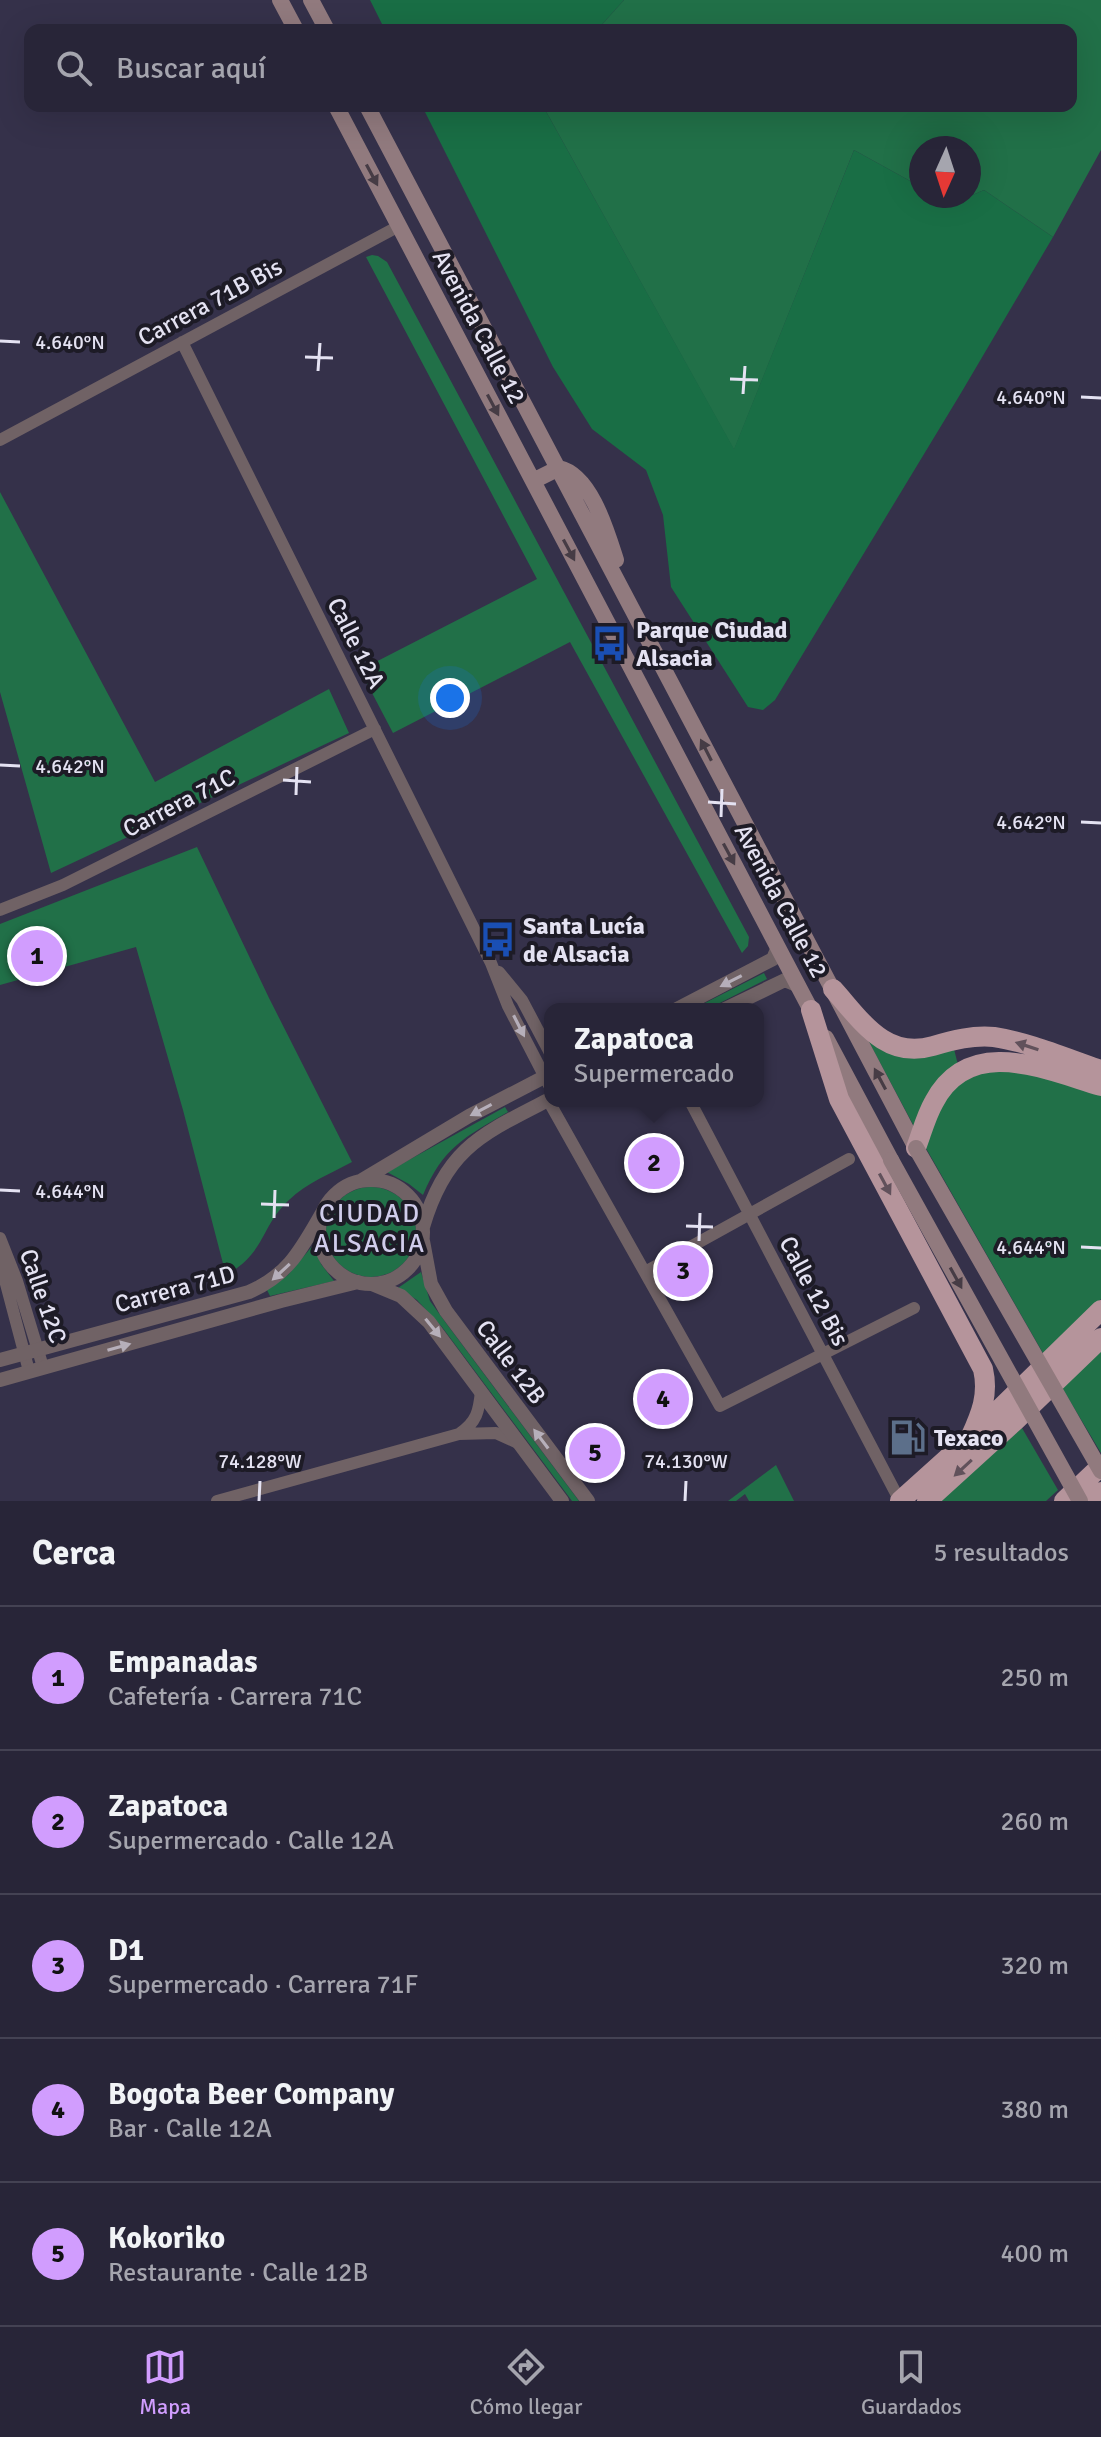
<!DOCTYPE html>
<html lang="es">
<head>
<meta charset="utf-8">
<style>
	body { margin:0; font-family:Signika,sans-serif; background:#302d40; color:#f1f3f6 }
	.compass { position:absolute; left:909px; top:136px; width:72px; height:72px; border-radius:50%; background:#282538; box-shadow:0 8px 32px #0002; rotate:183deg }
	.you { position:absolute; left:450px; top:698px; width:28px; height:28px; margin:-20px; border:6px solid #fff; border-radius:50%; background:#1a73e8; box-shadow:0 0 0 12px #1a73e833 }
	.badge { display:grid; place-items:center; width:52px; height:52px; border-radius:50%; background:#d19dfe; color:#111; font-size:26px; font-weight:700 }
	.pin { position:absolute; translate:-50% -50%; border:4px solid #fff; box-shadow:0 2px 8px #0006 }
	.popup { position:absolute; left:544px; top:1003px; width:220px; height:104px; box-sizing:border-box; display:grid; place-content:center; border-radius:16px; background:#282538; filter:drop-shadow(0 2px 6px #0005); font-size:26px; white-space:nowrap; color:#a5a5ae }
	.popup b { font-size:30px; color:#f1f3f6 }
	.popup::after { content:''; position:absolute; left:50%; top:100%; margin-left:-16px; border:16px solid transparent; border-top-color:#282538 }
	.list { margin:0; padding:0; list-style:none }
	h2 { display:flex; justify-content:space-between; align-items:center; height:104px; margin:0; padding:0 32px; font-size:34px }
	h2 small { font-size:26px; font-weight:400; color:#a5a5ae }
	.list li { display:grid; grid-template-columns:52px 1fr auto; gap:24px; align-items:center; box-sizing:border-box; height:144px; padding:0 32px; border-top:2px solid #444253 }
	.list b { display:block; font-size:30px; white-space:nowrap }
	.list p { margin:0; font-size:26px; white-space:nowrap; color:#a5a5ae }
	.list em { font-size:26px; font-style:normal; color:#a5a5ae }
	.icon { flex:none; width:44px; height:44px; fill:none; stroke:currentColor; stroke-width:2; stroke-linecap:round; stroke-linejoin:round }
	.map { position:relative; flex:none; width:1101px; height:1501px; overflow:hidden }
	.search { position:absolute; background:#282538; box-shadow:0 8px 32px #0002; left:24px; right:24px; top:24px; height:88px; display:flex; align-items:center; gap:20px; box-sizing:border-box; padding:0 28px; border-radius:16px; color:#a5a5ae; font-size:30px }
	.sheet { height:824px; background:#282538 }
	nav { display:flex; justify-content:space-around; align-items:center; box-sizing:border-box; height:112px; border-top:2px solid #444253; background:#282538; font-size:22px; color:#a5a5ae }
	nav a { display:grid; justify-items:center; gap:4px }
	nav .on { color:#d19dfe }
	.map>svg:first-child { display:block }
	.green { fill:#217048 }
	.forest { fill:#196e45 }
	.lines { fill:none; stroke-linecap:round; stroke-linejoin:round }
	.minor { stroke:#706265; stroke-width:12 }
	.tertiary { stroke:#706265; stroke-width:14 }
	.secondary { stroke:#917a7e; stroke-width:16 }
	.trunk { stroke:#b5949b; stroke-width:20 }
	.secondary-bridge { stroke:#917a7e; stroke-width:16 }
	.oneway { fill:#463c45 }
	.oneway2 { fill:#b6afba }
	.oneway3 { fill:#61515b }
	.ticks { fill:none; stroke:#e4e2f2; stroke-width:3 }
	.labels { text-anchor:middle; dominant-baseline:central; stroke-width:8; stroke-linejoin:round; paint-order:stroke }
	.street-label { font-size:24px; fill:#e4e2f2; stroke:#1d1b26 }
	.poi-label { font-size:24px; font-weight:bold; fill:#e4e2f2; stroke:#1d1b26; text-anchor:start }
	.neighbourhood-label { font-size:26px; letter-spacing:2px; fill:#d0cceb; stroke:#1d1b26 }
	.ticks-label { font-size:20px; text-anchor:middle; fill:#e4e2f2; stroke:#1d1b26; stroke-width:8; stroke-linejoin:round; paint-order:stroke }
</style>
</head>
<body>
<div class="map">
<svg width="1101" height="1501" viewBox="0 0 1101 1501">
	<rect width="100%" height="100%" fill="#35314a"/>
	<path class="green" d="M624,0H1101V150L1053,237L984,190L952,204L937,196H969V148H921V187L854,150L734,450L543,106H1071V30H597Z
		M372,255L378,256L387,262L749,937L748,946L742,953L570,642L393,733L360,670L537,579L366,257Z
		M0,492L155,782L329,689L349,733L51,873L0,692Z
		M197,847L269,998L352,1162C332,1173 306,1183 289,1200C260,1227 266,1253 226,1275L183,1110L136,947L0,985V924Z
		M764,973L767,979L708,1009H693Z
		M861,1027L866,1033L953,1045L959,1069L917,1132Z
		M997,1066L1101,1091V1299L1044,1355L923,1143L951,1087Z
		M505,1107L508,1112C465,1137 443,1147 423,1195L409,1184L387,1172Z
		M326 1232a45 45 0 1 1 90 0a45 45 0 1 1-90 0Z
		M314,1244L321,1264L334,1281L270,1296L267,1290L288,1275Z
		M421,1272L430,1301L446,1323L579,1501H572L442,1327L417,1300L398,1288Z
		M1101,1348V1453L1061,1386Z
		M1022,1428L1058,1490L1046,1501H940Z
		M776,1465L794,1501H749L745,1494L736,1501H728Z"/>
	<path class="forest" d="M370,0H624L597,30H385Z
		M422,106H543L734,449L854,150L921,187V196H937L952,204L984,190L1053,237L961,393L775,700L763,710L748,707L671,587L663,515L646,470L592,429L553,367Z"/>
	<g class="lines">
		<path class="minor" d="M182,342L491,963L508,1006L550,1087
			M0,440L399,226
			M0,910L63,885L375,729
			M499,972L522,1000L550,1053
			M548,1100L720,1406L914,1308
			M690,1101L900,1501
			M0,1238L17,1281L43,1367
			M2,1259L6,1284L29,1371
			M645,1272L849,1159
			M459,1434C477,1422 479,1411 481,1391
			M217,1501L459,1434L496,1433L518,1443"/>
		<path class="tertiary" d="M677,1009L773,959L778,947
			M725,1009L785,980L799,986
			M362,1180L469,1116L550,1074
			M319 1232a52 52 0 1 1 104 0a52 52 0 1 1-104 0Z
			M423,1227C446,1148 482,1134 550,1099
			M423,1241L431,1284L446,1311L588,1501
			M372,1284L401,1296L429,1322L562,1501
			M0,1360L249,1292C291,1274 303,1245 325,1208
			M0,1380L281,1301L358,1282"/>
		<path class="secondary" d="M280,0L296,30
			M311,0L327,30
			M336,106L815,1018
			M367,106L916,1148
			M533,481L559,468C591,475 607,532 616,560
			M826,1038L891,1160"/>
		<path class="trunk" d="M833,989C861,1020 885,1060 933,1046C953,1040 973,1035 994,1037C1029,1042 1068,1059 1101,1070
			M811,1010L839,1099L983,1369C989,1395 981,1414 970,1438
			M916,1148C922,1132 926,1116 934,1102C970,1034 1046,1070 1101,1086
			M900,1501L970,1438L1101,1310
			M927,1501L1016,1420L1101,1338
			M1064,1501L1101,1466
			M1091,1501L1101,1492"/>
		<path class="secondary-bridge" d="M916,1148L1101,1471
			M891,1160L1080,1501"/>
	</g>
	<defs><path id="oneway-solid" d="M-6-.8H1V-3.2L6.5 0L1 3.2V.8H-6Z" transform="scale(2)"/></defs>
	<g class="oneway">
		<use href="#oneway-solid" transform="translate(372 175) rotate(62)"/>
		<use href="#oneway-solid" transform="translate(493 405) rotate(62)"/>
		<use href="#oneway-solid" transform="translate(569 550) rotate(62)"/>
		<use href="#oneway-solid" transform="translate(706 750) rotate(-117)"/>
		<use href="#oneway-solid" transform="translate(729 854) rotate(62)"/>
		<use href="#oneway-solid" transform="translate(880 1079) rotate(-118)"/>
		<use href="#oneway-solid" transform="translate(956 1278) rotate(61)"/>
	</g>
	<g class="oneway2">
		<use href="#oneway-solid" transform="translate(731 981) rotate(153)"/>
		<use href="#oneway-solid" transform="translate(519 1026) rotate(63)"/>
		<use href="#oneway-solid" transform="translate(481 1110) rotate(152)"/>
		<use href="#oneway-solid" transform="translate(281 1272) rotate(137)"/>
		<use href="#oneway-solid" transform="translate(433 1328) rotate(51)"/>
		<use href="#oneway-solid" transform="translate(119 1347) rotate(-16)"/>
		<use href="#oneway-solid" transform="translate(541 1439) rotate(-127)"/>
	</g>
	<g class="oneway3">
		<use href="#oneway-solid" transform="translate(1027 1046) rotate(-162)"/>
		<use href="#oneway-solid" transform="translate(885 1184) rotate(62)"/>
		<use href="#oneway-solid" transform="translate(963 1468) rotate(137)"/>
	</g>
	<path class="ticks" d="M0,341L20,342M305,357L333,358M318,371L320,343M730,379L758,380M743,394L745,366M1081,397L1101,398M0,765L20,766M283,780L311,782M296,795L297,767M708,802L736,804M721,817L722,789M1081,822L1101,823M0,1190L20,1191M261,1204L289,1205M274,1218L275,1190M686,1226L713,1227M699,1241L700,1213M1081,1247L1101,1248M259,1501L260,1481M685,1501L686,1481"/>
	<defs>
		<symbol id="bus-bare" viewBox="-9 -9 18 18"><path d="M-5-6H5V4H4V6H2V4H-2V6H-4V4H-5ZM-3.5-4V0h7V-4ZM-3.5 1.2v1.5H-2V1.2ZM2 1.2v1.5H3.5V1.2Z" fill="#1a4fb4" stroke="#1d1b26" stroke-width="2.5" paint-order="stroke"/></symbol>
		<symbol id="fuel-bare" viewBox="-9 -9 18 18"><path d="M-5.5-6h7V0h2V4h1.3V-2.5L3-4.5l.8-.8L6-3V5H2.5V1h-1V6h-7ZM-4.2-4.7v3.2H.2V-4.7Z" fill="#5c6f8a" stroke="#1d1b26" stroke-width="2.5" paint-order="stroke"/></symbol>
	</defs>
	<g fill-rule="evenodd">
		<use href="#bus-bare" x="584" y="618" width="51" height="51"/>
		<use href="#bus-bare" x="472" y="914" width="51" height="51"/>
		<use href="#fuel-bare" x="882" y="1412" width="51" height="51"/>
	</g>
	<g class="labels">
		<g class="street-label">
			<text transform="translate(210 302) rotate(-28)">Carrera 71B Bis</text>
			<text transform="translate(479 327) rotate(62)">Avenida Calle 12</text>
			<text transform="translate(356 643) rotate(63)">Calle 12A</text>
			<text transform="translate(179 803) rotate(-27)">Carrera 71C</text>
			<text transform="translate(781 901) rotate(62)">Avenida Calle 12</text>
			<text transform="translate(175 1289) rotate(-15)">Carrera 71D</text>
			<text transform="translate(814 1291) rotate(62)">Calle 12 Bis</text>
			<text transform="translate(43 1296) rotate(71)">Calle 12C</text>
			<text transform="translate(511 1362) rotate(53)">Calle 12B</text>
		</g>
		<g class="poi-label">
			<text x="636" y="630">Parque Ciudad<tspan x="636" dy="28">Alsacia</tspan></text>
			<text x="523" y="926">Santa Lucía<tspan x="523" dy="28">de Alsacia</tspan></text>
			<text x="934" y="1438">Texaco</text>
		</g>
		<g class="neighbourhood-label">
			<text x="370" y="1214">CIUDAD<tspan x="370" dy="30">ALSACIA</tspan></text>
		</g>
	</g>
	<g class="ticks-label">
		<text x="70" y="349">4.640°N</text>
		<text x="1031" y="404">4.640°N</text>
		<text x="70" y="773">4.642°N</text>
		<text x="1031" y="829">4.642°N</text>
		<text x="70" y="1198">4.644°N</text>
		<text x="1031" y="1254">4.644°N</text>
		<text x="260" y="1468">74.128°W</text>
		<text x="686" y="1468">74.130°W</text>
	</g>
</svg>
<svg class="compass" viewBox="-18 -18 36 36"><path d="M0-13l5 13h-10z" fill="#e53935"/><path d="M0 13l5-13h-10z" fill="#a5a5ae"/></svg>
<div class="you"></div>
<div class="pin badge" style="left:37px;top:956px">1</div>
<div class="pin badge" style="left:654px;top:1163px">2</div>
<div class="popup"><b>Zapatoca</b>Supermercado</div>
<div class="pin badge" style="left:683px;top:1271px">3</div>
<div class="pin badge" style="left:663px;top:1399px">4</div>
<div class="pin badge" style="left:595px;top:1453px">5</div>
<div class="search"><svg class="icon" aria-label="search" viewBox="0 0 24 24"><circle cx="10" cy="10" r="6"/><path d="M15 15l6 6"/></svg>Buscar aquí</div>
</div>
<section class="sheet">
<h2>Cerca<small>5 resultados</small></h2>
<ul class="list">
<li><span class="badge">1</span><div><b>Empanadas</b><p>Cafetería · Carrera 71C</p></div><em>250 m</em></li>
<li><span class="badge">2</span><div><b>Zapatoca</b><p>Supermercado · Calle 12A</p></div><em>260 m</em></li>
<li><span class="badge">3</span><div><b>D1</b><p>Supermercado · Carrera 71F</p></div><em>320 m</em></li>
<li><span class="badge">4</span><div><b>Bogota Beer Company</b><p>Bar · Calle 12A</p></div><em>380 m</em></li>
<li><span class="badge">5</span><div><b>Kokoriko</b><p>Restaurante · Calle 12B</p></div><em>400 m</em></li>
</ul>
</section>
<nav>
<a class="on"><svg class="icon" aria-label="map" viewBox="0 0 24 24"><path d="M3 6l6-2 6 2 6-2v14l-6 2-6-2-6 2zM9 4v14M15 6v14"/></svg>Mapa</a>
<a><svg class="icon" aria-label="directions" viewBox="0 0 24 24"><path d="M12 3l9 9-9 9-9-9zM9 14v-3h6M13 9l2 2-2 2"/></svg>Cómo llegar</a>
<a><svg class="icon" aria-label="saved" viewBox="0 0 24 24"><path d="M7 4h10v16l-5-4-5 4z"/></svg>Guardados</a>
</nav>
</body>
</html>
